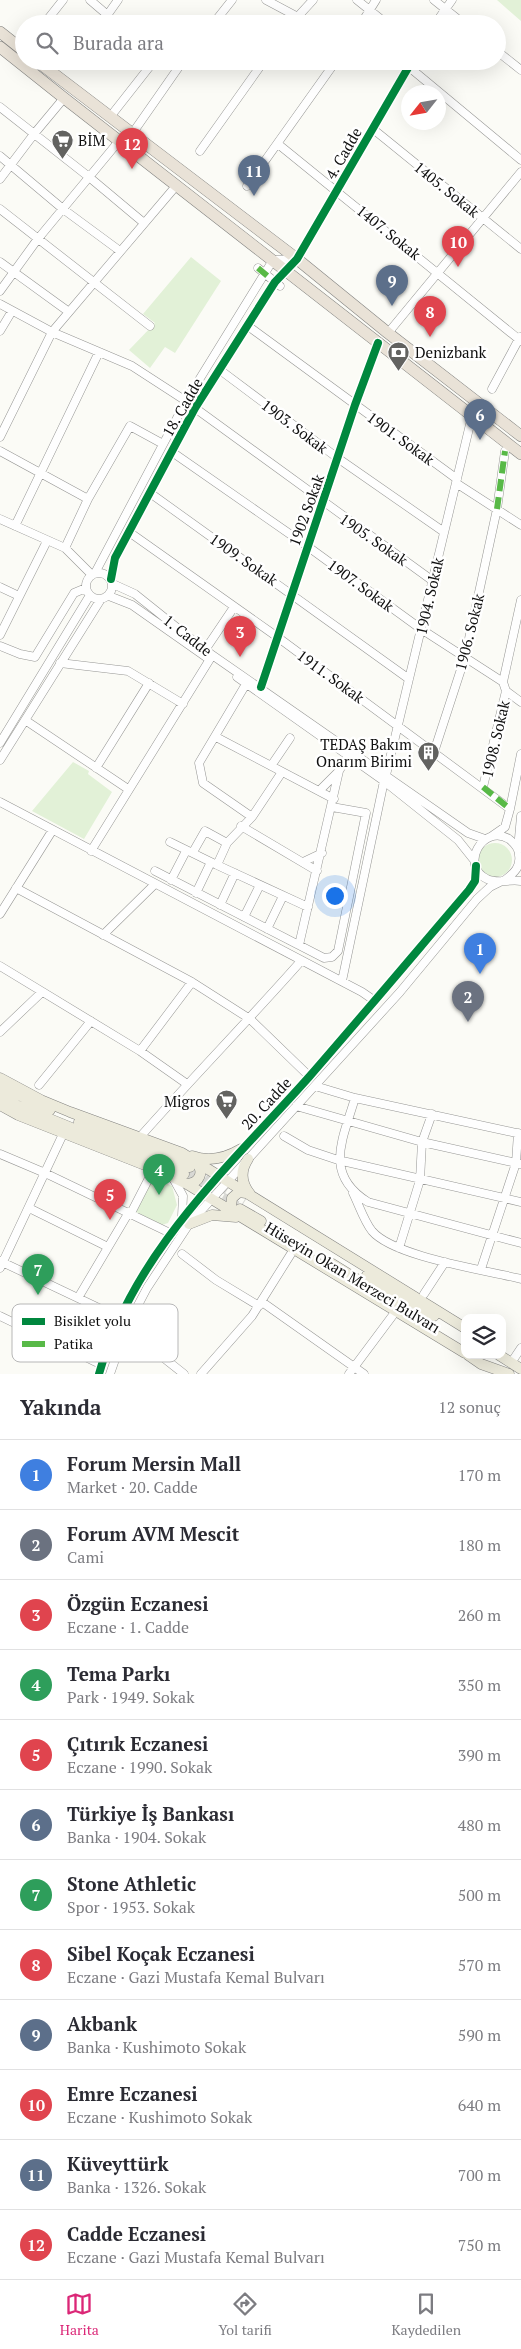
<!DOCTYPE html>
<html lang="tr">
<head>
<meta charset="utf-8">
<style>
	body { margin:0; font-family:"PT Serif",serif; background:#f7f7f7; color:#2b2b33 }
	.controls { position:absolute; right:15px; bottom:15px; display:grid; overflow:hidden; border-radius:10px; box-shadow:0 5px 20px #0002 }
	.controls button { width:45px; height:45px; display:grid; place-items:center; padding:0; border:0; border-bottom:1px solid #e1e1e2; background:#fff; color:#2b2b33; font:25px sans-serif }
	.compass { position:absolute; left:401px; top:85px; width:45px; height:45px; border-radius:50%; background:#fff; box-shadow:0 5px 20px #0002; rotate:239deg }
	.you { position:absolute; left:334px; top:895px; width:18px; height:18px; margin:-12px; border:4px solid #fff; border-radius:50%; background:#1a73e8; box-shadow:0 0 0 8px #1a73e833 }
	.badge { display:grid; place-items:center; width:32px; height:32px; border-radius:50%; background:#db2777; color:#fff; font-size:16px; font-weight:700 }
	.pin { position:absolute; translate:-50% -41px; filter:drop-shadow(0 1px 2px #0008) }
	.pin::after { content:''; position:absolute; top:26px; width:18px; height:15px; background:inherit; clip-path:polygon(0 0,100% 0,50% 100%) }
	.list { margin:0; padding:0; list-style:none }
	h2 { display:flex; justify-content:space-between; align-items:center; height:65px; margin:0; padding:0 20px; font-size:21px }
	h2 small { font-size:16px; font-weight:400; color:#7c7c81 }
	.list li { display:grid; grid-template-columns:32px 1fr auto; gap:15px; align-items:center; box-sizing:border-box; height:70px; padding:0 20px; border-top:1px solid #e1e1e2 }
	.list b { display:block; font-size:19px; white-space:nowrap }
	.list p { margin:0; font-size:16px; white-space:nowrap; color:#7c7c81 }
	.list em { font-size:16px; font-style:normal; color:#7c7c81 }
	.icon { flex:none; width:28px; height:28px; fill:none; stroke:currentColor; stroke-width:2; stroke-linecap:round; stroke-linejoin:round }
	.map { position:relative; flex:none; width:521px; height:1374px; overflow:hidden }
	.search { position:absolute; background:#fff; box-shadow:0 5px 20px #0002; left:15px; right:15px; top:15px; height:55px; display:flex; align-items:center; gap:12px; box-sizing:border-box; padding:0 18px; border-radius:28px; color:#7c7c81; font-size:19px }
	.sheet { height:905px; background:#fff }
	nav { display:flex; justify-content:space-around; align-items:center; box-sizing:border-box; height:70px; border-top:1px solid #e1e1e2; background:#fff; font-size:14px; color:#7c7c81 }
	nav a { display:grid; justify-items:center; gap:2px }
	nav .on { color:#db2777 }
	.map>svg:first-child { display:block }
	.green { fill:#e2f1d7 }
	.lines { fill:none; stroke-linecap:round; stroke-linejoin:round }
	.major-tunnel { stroke:#d8d8d4; stroke-width:10; stroke-dasharray:10 5; stroke-linecap:butt }
	.minor-casing { stroke:#969694; stroke-width:9 }
	.major-casing { stroke:#838381; stroke-width:11 }
	.highway-casing { stroke:#838381; stroke-width:12 }
	.minor { stroke:#fefefe; stroke-width:8 }
	.major { stroke:#eceadb; stroke-width:10 }
	.highway { stroke:#e9e2d7; stroke-width:11 }
	.quiet { stroke:#58b947; stroke-width:6; stroke-dasharray:12 6; stroke-linecap:butt }
	.cycleway-casing { stroke:#fff; stroke-width:11 }
	.cycleway { stroke:#00873e; stroke-width:8 }
	.labels { text-anchor:middle; dominant-baseline:central; stroke-width:5; stroke-linejoin:round; paint-order:stroke }
	.poi-label { font-size:15px; fill:#101010; stroke:#fff; text-anchor:start }
	.street-label { font-size:15px; fill:#101010; stroke:#fff }
	.key { fill:#fff; stroke:#b7b7b7; stroke-width:1 }
	.key-label { font-size:14px; fill:#101010 }
</style>
</head>
<body>
<div class="map">
<svg width="521" height="1374" viewBox="0 0 521 1374">
	<rect width="100%" height="100%" fill="#fbfbf6"/>
	<path class="green" d="M497,0H521V21Z
		M191,257L221,281L175,353L165,347L150,368L129,350L155,323L143,314Z
		M73,762L89,771L88,774L112,792L84,839L32,811Z
		M478 860a17 17 0 1 1 34 0a17 17 0 1 1-34 0Z
		M154,1177L172,1186L177,1205L168,1223L162,1225L136,1212Z"/>
	<g class="lines">
		<path class="major-tunnel" d="M193,1169L245,1201
			M184,1174L237,1206"/>
		<defs>
			<path id="minor" d="M90,0L118,24
				M266,0L311,24
				M357,0L387,24
				M434,0L464,24
				M44,24L63,0
				M101,24L118,0
				M213,24L232,0
				M291,24L313,0
				M361,24L376,0
				M435,24L452,0
				M497,51L521,70
				M409,67L521,160
				M0,107L89,177L144,223
				M110,117L154,61
				M373,129L521,249
				M132,134L183,61
				M278,144L521,341
				M200,151L264,61
				M0,156L63,209L120,251
				M0,179L34,134L64,98
				M247,186L336,61
				M0,209L150,326
				M0,262L69,312
				M258,268L280,286
				M0,291L37,240L119,141
				M0,304L52,332L132,366L186,401
				M248,326L457,479
				M0,331L12,311
				M388,333L521,172
				M220,370L339,459L444,532
				M492,389L520,337
				M195,408L433,581
				M0,437L52,332L176,186
				M0,451L88,499
				M172,452L307,546L421,629L503,682L506,691L521,702
				M456,483L521,525
				M150,493L409,679
				M0,519L65,548L92,575
				M15,526L99,352
				M129,532L276,636L510,809
				M65,548L88,499L130,426L163,444
				M86 586a13 13 0 1 1 26 0a13 13 0 1 1-26 0Z
				M95,573L186,401L273,260L297,259
				M111,579L115,558L195,408L275,282L297,259L412,61
				M113,584L135,594L205,650L468,833L485,839
				M0,587L19,596
				M109,596L132,605L206,657
				M0,635L47,541
				M0,646L20,654L35,657L74,593L86,588
				M205,650L234,607
				M60,663L128,671L183,704
				M237,677L384,781L458,840L474,860
				M503,682L521,600
				M246,684L199,763L203,783L252,817
				M25,720L128,789
				M216,737L334,799
				M0,743L90,595
				M434,752L465,657L497,509L505,451
				M0,760L101,599
				M271,766L290,738
				M96,768L149,683
				M282,772L252,817L227,843L217,865L308,907
				M386,775L472,416
				M483,787L506,691
				M319,791L339,771
				M0,802L362,992L375,1001
				M241,826L317,871
				M492,836L505,827L510,809L521,754
				M170,842L217,865
				M518,849L521,816
				M91,851L210,659
				M193,852L205,831L227,843
				M303,862L322,853
				M155,871L324,958L332,957L338,951L366,813L332,807
				M171,880L186,851
				M505,880C514,873 521,867 519,855C519,849 514,843 509,839C483,823 459,866 487,879C497,884 510,879 521,881
				M16,888L192,982L250,1019L309,1076
				M196,893L211,862
				M220,905L235,873
				M0,914L52,831
				M244,917L260,885
				M267,929L283,896
				M103,935L155,884
				M299,945L339,771L348,756
				M0,966L140,1051L187,1084
				M342,981L384,781
				M0,1032L42,992
				M140,1051L192,982
				M39,1085L91,1021
				M315,1086L355,1098L521,1134
				M355,1098C343,1139 323,1174 368,1202L521,1243
				M296,1106L422,1142L521,1164
				M284,1136L308,1150L338,1160L521,1202
				M140,1137C193,1077 248,1021 301,961
				M0,1154L45,1173L170,1233
				M173,1178L183,1196L182,1216
				M353,1193C359,1205 364,1221 372,1231C394,1257 486,1270 521,1279
				M29,1208L108,1247
				M131,1213L149,1178
				M399,1248L420,1180L422,1142L432,1114
				M182,1254L216,1280L259,1306
				M0,1261L120,1318
				M0,1268L63,1134
				M481,1269L516,1163L518,1133
				M424,1294L445,1262
				M78,1298L129,1212
				M262,1302L364,1374
				M0,1316L102,1365
				M126,1328L184,1374
				M511,1363L521,1348
				M99,1374C133,1252 228,1168 309,1077C363,1015 416,952 469,890L475,881L476,866
				M110,1374L126,1328L147,1288L189,1224L400,992L477,899L490,887L502,881
				M201,1374L252,1316L294,1249
				M349,1374L396,1311"/>
			<path id="major" d="M0,1078L41,1100L70,1112L182,1153L465,1328
				M0,1086L50,1110
				M0,1095L18,1106L184,1174
				M0,1105L18,1115L155,1169L187,1184L465,1353
				M79,1122L190,1167
				M192,1156C209,1162 226,1158 241,1149
				M248,1159C240,1171 241,1183 250,1194
				M187,1184C200,1183 204,1172 197,1162
				M240,1209L261,1221
				M235,1214L231,1207L232,1198L239,1192L246,1193
				M189,1224L212,1215L236,1217
				M329,1262L402,1307
				M367,1275L434,1316
				M468,1355L481,1364L509,1374
				M499,1355L521,1369"/>
			<path id="highway" d="M0,32L24,51
				M0,47L64,98L521,454
				M37,61L297,259L388,333L521,436"/>
		</defs>
		<use href="#minor" class="minor-casing"/>
		<use href="#major" class="major-casing"/>
		<use href="#highway" class="highway-casing"/>
		<use href="#minor" class="minor"/>
		<use href="#major" class="major"/>
		<use href="#highway" class="highway"/>
		<path class="quiet" d="M258,268L277,284
			M497,509L505,451
			M483,787L510,809"/>
		<defs>
			<path id="cycleway" d="M111,579L115,558L195,408L275,282L297,259L412,61
				M261,687L355,405L378,343
				M99,1374C133,1252 228,1168 309,1077C363,1015 416,952 469,890L475,881L476,866"/>
		</defs>
		<use href="#cycleway" class="cycleway-casing"/>
		<use href="#cycleway" class="cycleway"/>
	</g>
	<defs>
		<symbol id="supermarket-pin" viewBox="-11 -11 22 30"><path d="M0 17L-7.5 6A9.5 9.5 0 1 1 7.5 6Z" fill="#626260" stroke="#fff"/><path d="M-6-5.5h2.5l.6 2H6L4.5 2H-2.5L-4.4-4H-6ZM-1.5 3.2a1.3 1.3 0 1 0 .1 0ZM3 3.2a1.3 1.3 0 1 0 .1 0Z" fill="#fff"/></symbol>
		<symbol id="bank-pin" viewBox="-11 -11 22 30"><path d="M0 17L-7.5 6A9.5 9.5 0 1 1 7.5 6Z" fill="#626260" stroke="#fff"/><path d="M-6-4H6V4H-6ZM0-2.3a2.3 2.3 0 1 0 0 4.6a2.3 2.3 0 1 0 0-4.6Z" fill="#fff"/></symbol>
		<symbol id="building-pin" viewBox="-11 -11 22 30"><path d="M0 17L-7.5 6A9.5 9.5 0 1 1 7.5 6Z" fill="#626260" stroke="#fff"/><path d="M-4-6H4V6H1V3H-1V6H-4ZM-2.5-4.3h1.7v1.8h-1.7ZM.8-4.3h1.7v1.8H.8ZM-2.5-1h1.7V.8h-1.7ZM.8-1h1.7V.8H.8Z" fill="#fff"/></symbol>
	</defs>
	<g fill-rule="evenodd">
		<use href="#supermarket-pin" x="50" y="128" width="25" height="34"/>
		<use href="#bank-pin" x="386" y="340" width="25" height="34"/>
		<use href="#building-pin" x="416" y="740" width="25" height="34"/>
		<use href="#supermarket-pin" x="214" y="1088" width="25" height="34"/>
	</g>
	<g class="labels">
		<g class="poi-label">
			<text x="78" y="140">BİM</text>
			<text x="415" y="352">Denizbank</text>
			<text x="412" y="744" text-anchor="end">TEDAŞ Bakım<tspan x="412" dy="17">Onarım Birimi</tspan></text>
			<text x="210" y="1101" text-anchor="end">Migros</text>
		</g>
		<g class="street-label">
			<text transform="translate(343 153) rotate(-60)">4. Cadde</text>
			<text transform="translate(447 189) rotate(39)">1405. Sokak</text>
			<text transform="translate(389 232) rotate(39)">1407. Sokak</text>
			<text transform="translate(182 407) rotate(-60)">18. Cadde</text>
			<text transform="translate(295 426) rotate(37)">1903. Sokak</text>
			<text transform="translate(401 438) rotate(36)">1901. Sokak</text>
			<text transform="translate(306 510) rotate(-70)">1902 Sokak</text>
			<text transform="translate(374 539) rotate(35)">1905. Sokak</text>
			<text transform="translate(244 559) rotate(35)">1909. Sokak</text>
			<text transform="translate(361 585) rotate(36)">1907. Sokak</text>
			<text transform="translate(429 596) rotate(-77)">1904. Sokak</text>
			<text transform="translate(469 632) rotate(-76)">1906. Sokak</text>
			<text transform="translate(188 635) rotate(38)">1. Cadde</text>
			<text transform="translate(331 676) rotate(36)">1911. Sokak</text>
			<text transform="translate(495 739) rotate(-77)">1908. Sokak</text>
			<text transform="translate(266 1103) rotate(-47)">20. Cadde</text>
			<text transform="translate(353 1277) rotate(31)">Hüseyin Okan Merzeci Bulvarı</text>
		</g>
	</g>
	<rect x="12" y="1304" width="166" height="58" rx="8" class="key"/>
	<rect x="22" y="1318" width="23" height="7" fill="#00873e"/>
	<rect x="22" y="1341" width="23" height="6" fill="#58b947"/>
	<g class="key-label">
		<text x="54" y="1326">Bisiklet yolu</text>
		<text x="54" y="1349">Patika</text>
	</g>
</svg>
<div class="controls">
<button><svg class="icon" aria-label="layers" viewBox="0 0 24 24"><path d="M12 4l9 5-9 5-9-5zM3 14l9 5 9-5"/></svg></button>
</div>
<svg class="compass" viewBox="-18 -18 36 36"><path d="M0-13l5 13h-10z" fill="#e53935"/><path d="M0 13l5-13h-10z" fill="#7c7c81"/></svg>
<div class="you"></div>
<div class="pin badge" style="left:480px;top:974px;background:#3f7fe0">1</div>
<div class="pin badge" style="left:468px;top:1022px;background:#6b7280">2</div>
<div class="pin badge" style="left:240px;top:657px;background:#e0444e">3</div>
<div class="pin badge" style="left:159px;top:1195px;background:#2e9e5b">4</div>
<div class="pin badge" style="left:110px;top:1220px;background:#e0444e">5</div>
<div class="pin badge" style="left:480px;top:440px;background:#5c6f8a">6</div>
<div class="pin badge" style="left:38px;top:1295px;background:#2e9e5b">7</div>
<div class="pin badge" style="left:430px;top:337px;background:#e0444e">8</div>
<div class="pin badge" style="left:392px;top:306px;background:#5c6f8a">9</div>
<div class="pin badge" style="left:458px;top:267px;background:#e0444e">10</div>
<div class="pin badge" style="left:254px;top:196px;background:#5c6f8a">11</div>
<div class="pin badge" style="left:132px;top:169px;background:#e0444e">12</div>
<div class="search"><svg class="icon" aria-label="search" viewBox="0 0 24 24"><circle cx="10" cy="10" r="6"/><path d="M15 15l6 6"/></svg>Burada ara</div>
</div>
<section class="sheet">
<h2>Yakında<small>12 sonuç</small></h2>
<ul class="list">
<li><span class="badge" style="background:#3f7fe0">1</span><div><b>Forum Mersin Mall</b><p>Market · 20. Cadde</p></div><em>170 m</em></li>
<li><span class="badge" style="background:#6b7280">2</span><div><b>Forum AVM Mescit</b><p>Cami</p></div><em>180 m</em></li>
<li><span class="badge" style="background:#e0444e">3</span><div><b>Özgün Eczanesi</b><p>Eczane · 1. Cadde</p></div><em>260 m</em></li>
<li><span class="badge" style="background:#2e9e5b">4</span><div><b>Tema Parkı</b><p>Park · 1949. Sokak</p></div><em>350 m</em></li>
<li><span class="badge" style="background:#e0444e">5</span><div><b>Çıtırık Eczanesi</b><p>Eczane · 1990. Sokak</p></div><em>390 m</em></li>
<li><span class="badge" style="background:#5c6f8a">6</span><div><b>Türkiye İş Bankası</b><p>Banka · 1904. Sokak</p></div><em>480 m</em></li>
<li><span class="badge" style="background:#2e9e5b">7</span><div><b>Stone Athletic</b><p>Spor · 1953. Sokak</p></div><em>500 m</em></li>
<li><span class="badge" style="background:#e0444e">8</span><div><b>Sibel Koçak Eczanesi</b><p>Eczane · Gazi Mustafa Kemal Bulvarı</p></div><em>570 m</em></li>
<li><span class="badge" style="background:#5c6f8a">9</span><div><b>Akbank</b><p>Banka · Kushimoto Sokak</p></div><em>590 m</em></li>
<li><span class="badge" style="background:#e0444e">10</span><div><b>Emre Eczanesi</b><p>Eczane · Kushimoto Sokak</p></div><em>640 m</em></li>
<li><span class="badge" style="background:#5c6f8a">11</span><div><b>Küveyttürk</b><p>Banka · 1326. Sokak</p></div><em>700 m</em></li>
<li><span class="badge" style="background:#e0444e">12</span><div><b>Cadde Eczanesi</b><p>Eczane · Gazi Mustafa Kemal Bulvarı</p></div><em>750 m</em></li>
</ul>
</section>
<nav>
<a class="on"><svg class="icon" aria-label="map" viewBox="0 0 24 24"><path d="M3 6l6-2 6 2 6-2v14l-6 2-6-2-6 2zM9 4v14M15 6v14"/></svg>Harita</a>
<a><svg class="icon" aria-label="directions" viewBox="0 0 24 24"><path d="M12 3l9 9-9 9-9-9zM9 14v-3h6M13 9l2 2-2 2"/></svg>Yol tarifi</a>
<a><svg class="icon" aria-label="saved" viewBox="0 0 24 24"><path d="M7 4h10v16l-5-4-5 4z"/></svg>Kaydedilen</a>
</nav>
</body>
</html>
